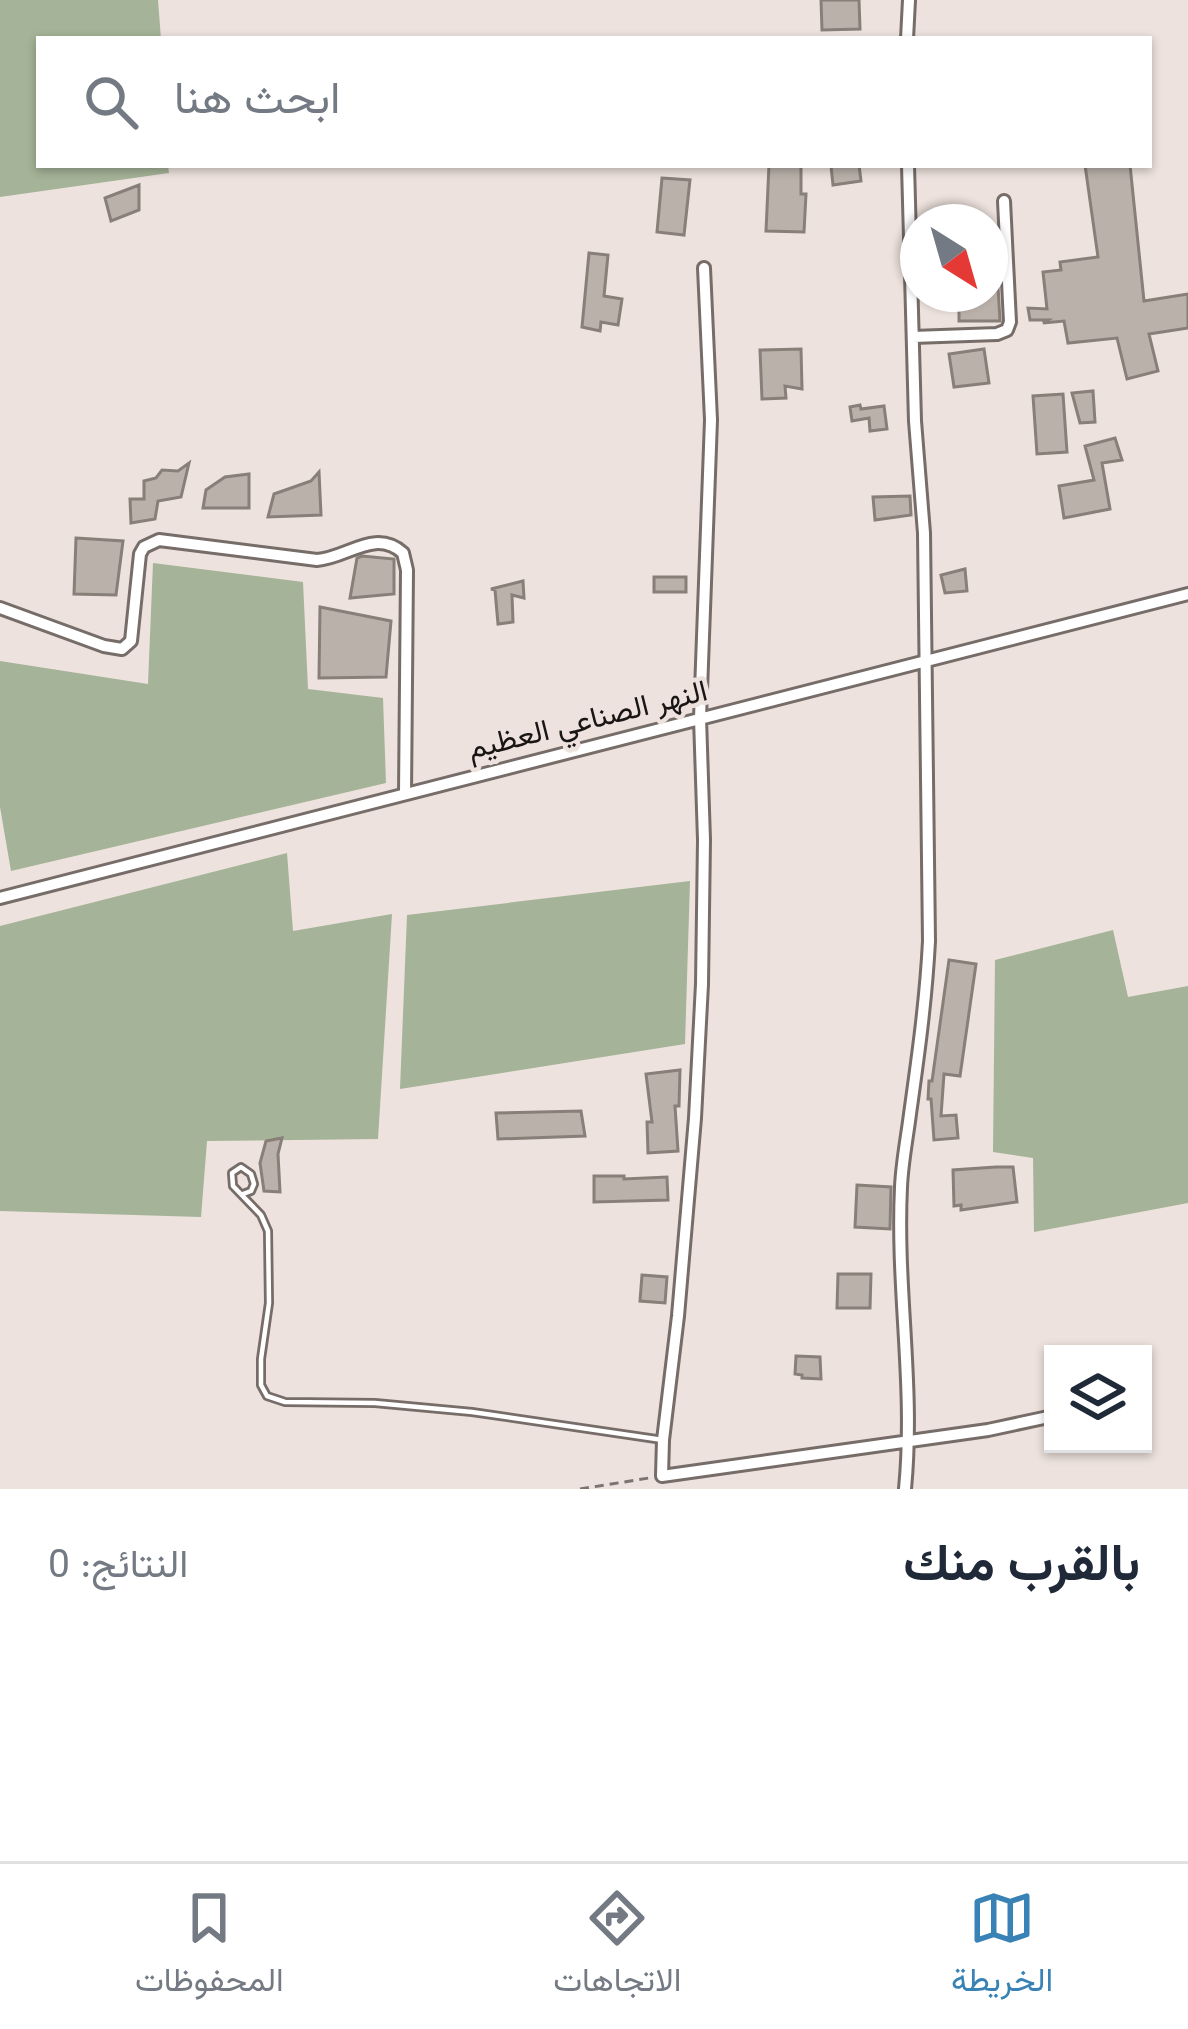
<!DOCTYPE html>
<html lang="ar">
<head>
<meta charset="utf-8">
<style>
	body { margin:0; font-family:Georgia,Vazirmatn,serif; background:#f6f6f7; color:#1f2937; direction:rtl }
	.controls { position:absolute; right:36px; bottom:36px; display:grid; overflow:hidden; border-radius:0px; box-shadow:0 3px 9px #0004 }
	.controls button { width:108px; height:108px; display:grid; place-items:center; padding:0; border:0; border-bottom:3px solid #e0e1e3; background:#fff; color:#1f2937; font:60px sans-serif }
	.compass { position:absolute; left:900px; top:204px; width:108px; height:108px; border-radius:50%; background:#fff; box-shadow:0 3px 9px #0004; rotate:143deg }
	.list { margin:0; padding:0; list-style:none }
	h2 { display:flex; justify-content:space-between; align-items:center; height:156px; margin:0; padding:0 48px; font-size:51px }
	h2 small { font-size:39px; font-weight:400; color:#747a83 }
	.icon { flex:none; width:66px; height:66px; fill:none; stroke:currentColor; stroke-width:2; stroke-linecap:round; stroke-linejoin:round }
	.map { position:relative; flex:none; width:1188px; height:1489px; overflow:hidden; direction:ltr }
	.search { position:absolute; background:#fff; box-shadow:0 3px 9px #0004; left:36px; right:36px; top:36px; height:132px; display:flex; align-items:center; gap:30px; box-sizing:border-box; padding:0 42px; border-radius:0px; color:#747a83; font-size:45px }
	.sheet { height:372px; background:#fff }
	nav { display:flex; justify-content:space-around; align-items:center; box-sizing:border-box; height:168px; border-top:3px solid #e0e1e3; background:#fff; font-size:33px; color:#747a83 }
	nav a { display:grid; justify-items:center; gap:6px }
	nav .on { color:#3882b6 }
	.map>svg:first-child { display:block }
	.forest { fill:#a5b398 }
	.building { fill:#bbb1ab; stroke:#887f79; stroke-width:3 }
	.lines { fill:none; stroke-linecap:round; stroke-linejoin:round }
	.lane-casing { stroke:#766c68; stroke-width:10 }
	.street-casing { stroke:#766c68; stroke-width:16 }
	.path { stroke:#7c7471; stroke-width:3; stroke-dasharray:9 6; stroke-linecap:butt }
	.lane { stroke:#fff; stroke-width:4.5 }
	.street { stroke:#fff; stroke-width:10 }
	.labels { text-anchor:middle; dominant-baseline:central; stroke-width:9; stroke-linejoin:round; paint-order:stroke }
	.street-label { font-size:30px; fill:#191514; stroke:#ede2dd }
</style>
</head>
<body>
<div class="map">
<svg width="1188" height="1489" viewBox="0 0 1188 1489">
	<rect width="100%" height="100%" fill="#ede2dd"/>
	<path class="forest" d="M0,0H158L161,39H39V165H168L169,173L0,197Z
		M153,563L303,582L308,689L383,698L386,783L11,871L0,807V661L148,684Z
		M287,853L293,931L392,914L378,1139L207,1141L201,1217L0,1211V926Z
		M690,881L685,1044L400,1089L407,915Z
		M1113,930L1128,997L1188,986V1203L1034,1232L1033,1158L993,1152L995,960Z"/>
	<path class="building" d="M821,0H859L860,29L822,30Z
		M769,165H801V194H806L804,232L766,231Z
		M859,165L861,181L833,185L831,166Z
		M1085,165H1130L1144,301L1188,294V328L1149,334L1158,371L1127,379L1117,338L1068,343L1064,321L1043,323L1048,320H1030L1028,308L1047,309L1043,272L1061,270L1060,262L1098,257Z
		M662,178L690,180L684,235L657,232Z
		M139,185V210L111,221L105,198Z
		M589,253L608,255L604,296L622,299L618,325L601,322L600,331L582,327Z
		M990,286H998L1000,321H959V294H990Z
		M801,349L802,389L785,386L786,398L762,399L760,350Z
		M984,349L989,383L954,387L949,354Z
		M1093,391L1095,422L1080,423L1072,393Z
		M1063,394L1067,452L1037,454L1033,396Z
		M860,405L861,409L884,406L887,429L870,431L869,418L852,421L850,407Z
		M1115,438L1122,460L1102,463L1110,509L1064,518L1059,486L1094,480L1085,446Z
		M189,463L181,497L158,501L155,519L131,523L130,499H144V481L156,478L162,470L178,471Z
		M319,472L321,515L268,517L274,494L311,481Z
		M249,474V508H203L206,490L225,477Z
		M910,496L911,515L875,520L873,497Z
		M76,538L123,541L116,595L74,594Z
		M362,556L394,559V594L350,598L357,558Z
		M965,569L967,591L945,593L941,575Z
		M654,577H686V592H654Z
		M523,581L524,598L512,595L513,622L498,624L495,590L491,589Z
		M320,607L391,621L386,677L319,678Z
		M949,960L976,964L960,1076L944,1074L941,1116L956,1115L958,1138L934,1140L931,1099H928L929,1081H932Z
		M680,1070L679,1106H675L678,1151L648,1153L647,1122H652L646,1074Z
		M581,1111L585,1136L498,1139L496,1113Z
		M282,1138L278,1154L280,1192L264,1191L260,1163L266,1141Z
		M996,1167H1013L1017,1202L961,1210V1205L954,1206L953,1170Z
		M594,1176H624V1179L667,1177L668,1200L594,1202Z
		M857,1185L891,1187L890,1229L855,1227Z
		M838,1274H871L870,1308H837Z
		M642,1275L667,1277L665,1303L640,1301Z
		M796,1356L820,1357L821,1379L802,1378V1375L795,1374Z"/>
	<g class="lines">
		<defs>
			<path id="lane" d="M243,1194L251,1191L254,1184L251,1174L241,1167L232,1173L233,1186L261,1215L268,1231L269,1303L261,1359V1385L267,1396L285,1402L375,1403L472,1412L663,1440"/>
			<path id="street" d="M907,39L909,0
				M704,268L711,420L700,718L704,840L702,984L695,1118L678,1316L663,1440L662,1476L988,1430L1053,1416
				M913,337L997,334L1007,330L1010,322L1004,201
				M0,608L104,646L122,649L131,641L140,554L144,547L159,540L317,560C347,558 375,528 403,553L407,570L405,794
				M0,898L1188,594
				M905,1489C915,1385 896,1289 901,1187C902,1163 907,1138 910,1114C918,1057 926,1000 929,941L924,533L915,421L908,165"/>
		</defs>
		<use href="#lane" class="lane-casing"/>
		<use href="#street" class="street-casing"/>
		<path class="path" d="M580,1489L649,1478"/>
		<use href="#lane" class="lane"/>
		<use href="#street" class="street"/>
	</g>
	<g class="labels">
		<g class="street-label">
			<text transform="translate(588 722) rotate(-14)">النهر الصناعي العظيم</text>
		</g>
	</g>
</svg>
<div class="controls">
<button><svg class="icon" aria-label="layers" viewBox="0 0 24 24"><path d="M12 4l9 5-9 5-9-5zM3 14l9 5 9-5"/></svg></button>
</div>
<svg class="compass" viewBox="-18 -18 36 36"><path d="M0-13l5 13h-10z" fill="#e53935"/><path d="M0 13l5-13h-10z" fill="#747a83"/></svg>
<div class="search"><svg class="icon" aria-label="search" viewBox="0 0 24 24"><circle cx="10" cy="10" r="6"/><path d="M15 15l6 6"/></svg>ابحث هنا</div>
</div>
<section class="sheet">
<h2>بالقرب منك<small>النتائج: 0</small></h2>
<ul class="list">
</ul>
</section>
<nav>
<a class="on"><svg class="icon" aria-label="map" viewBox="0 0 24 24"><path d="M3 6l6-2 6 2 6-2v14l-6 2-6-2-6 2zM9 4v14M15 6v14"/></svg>الخريطة</a>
<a><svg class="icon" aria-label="directions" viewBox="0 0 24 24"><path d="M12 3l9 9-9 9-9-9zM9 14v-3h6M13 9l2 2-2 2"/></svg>الاتجاهات</a>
<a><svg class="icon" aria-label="saved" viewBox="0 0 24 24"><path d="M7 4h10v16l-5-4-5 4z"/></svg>المحفوظات</a>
</nav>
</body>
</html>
